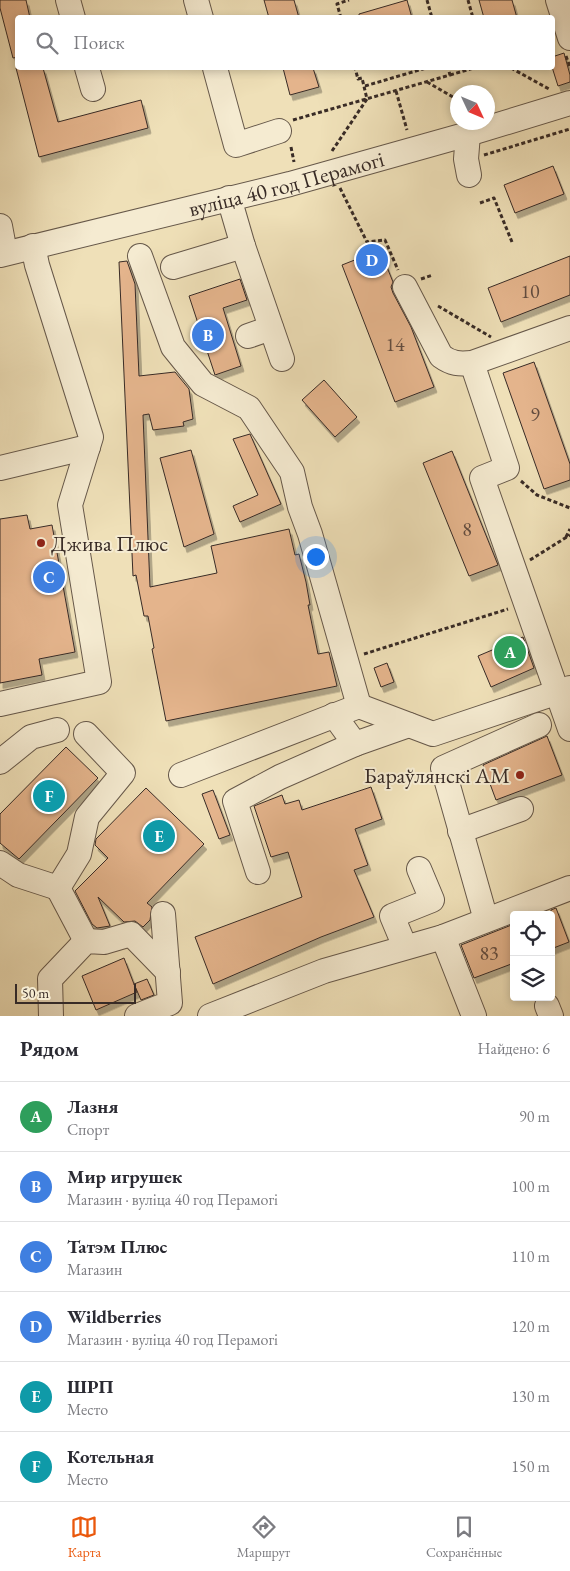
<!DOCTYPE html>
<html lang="ru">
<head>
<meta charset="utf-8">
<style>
	body { margin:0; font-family:"EB Garamond",serif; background:#f7f7f7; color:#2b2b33 }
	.controls { position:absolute; right:15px; bottom:15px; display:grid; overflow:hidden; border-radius:5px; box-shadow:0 2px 8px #0003 }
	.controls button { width:45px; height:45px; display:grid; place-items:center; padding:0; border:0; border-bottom:1px solid #e1e1e2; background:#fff; color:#2b2b33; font:25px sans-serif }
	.compass { position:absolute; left:450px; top:85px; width:45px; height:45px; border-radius:50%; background:#fff; box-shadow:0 2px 8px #0003; rotate:134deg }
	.scale { position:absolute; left:15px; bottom:12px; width:121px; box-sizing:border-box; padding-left:5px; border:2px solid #382b26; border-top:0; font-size:14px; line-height:18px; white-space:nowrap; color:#382b26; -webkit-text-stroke:4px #f5ebd1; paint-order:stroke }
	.you { position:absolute; left:315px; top:556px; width:18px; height:18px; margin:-12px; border:4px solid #fff; border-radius:50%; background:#1a73e8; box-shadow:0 0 0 8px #1a73e833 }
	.badge { display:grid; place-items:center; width:32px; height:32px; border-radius:50%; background:#ea580c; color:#fff; font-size:16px; font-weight:700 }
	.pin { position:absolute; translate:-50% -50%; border:2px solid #fff; box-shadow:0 1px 5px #0006 }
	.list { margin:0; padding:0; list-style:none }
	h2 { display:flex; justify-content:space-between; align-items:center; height:65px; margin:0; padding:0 20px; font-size:21px }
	h2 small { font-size:16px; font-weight:400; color:#7c7c81 }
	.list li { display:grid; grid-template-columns:32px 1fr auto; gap:15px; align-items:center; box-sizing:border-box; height:70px; padding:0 20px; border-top:1px solid #e1e1e2 }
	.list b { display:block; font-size:19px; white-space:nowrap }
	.list p { margin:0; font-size:16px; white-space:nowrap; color:#7c7c81 }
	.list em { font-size:16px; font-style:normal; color:#7c7c81 }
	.icon { flex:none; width:28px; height:28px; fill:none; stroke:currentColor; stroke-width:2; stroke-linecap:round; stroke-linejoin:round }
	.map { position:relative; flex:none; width:570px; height:1016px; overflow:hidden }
	.search { position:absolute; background:#fff; box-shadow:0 2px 8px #0003; left:15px; right:15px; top:15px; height:55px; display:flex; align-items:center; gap:12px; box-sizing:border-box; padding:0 18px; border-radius:5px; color:#7c7c81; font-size:19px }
	.sheet { height:485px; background:#fff }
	nav { display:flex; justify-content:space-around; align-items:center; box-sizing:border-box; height:70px; border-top:1px solid #e1e1e2; background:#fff; font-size:14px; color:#7c7c81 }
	nav a { display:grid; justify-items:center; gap:2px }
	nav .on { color:#ea580c }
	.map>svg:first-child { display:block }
	.building { fill:#e4b48c; stroke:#382b26; filter:url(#shadow) }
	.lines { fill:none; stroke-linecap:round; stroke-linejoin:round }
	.minor-casing { stroke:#66584a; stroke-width:26 }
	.path { stroke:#382b26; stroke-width:3; stroke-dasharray:4 2.5; stroke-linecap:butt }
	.minor { stroke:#f5ebd1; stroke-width:24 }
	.poi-dot { fill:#8f2418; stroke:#f5ebd1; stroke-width:2 }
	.labels { text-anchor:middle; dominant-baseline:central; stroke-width:4; stroke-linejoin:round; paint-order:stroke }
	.number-label { font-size:20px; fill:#634d40 }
	.street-label { font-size:22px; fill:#382b26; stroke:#f5ebd1 }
	.poi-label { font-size:22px; fill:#382b26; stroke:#f5ebd1; text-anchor:start }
</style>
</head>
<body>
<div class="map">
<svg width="570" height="1016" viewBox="0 0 570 1016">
	<defs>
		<filter id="shadow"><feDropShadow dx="3" dy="5.5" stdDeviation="0" flood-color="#0004"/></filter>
	</defs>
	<rect width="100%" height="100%" fill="#efe0b8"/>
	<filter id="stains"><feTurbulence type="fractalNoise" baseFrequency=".004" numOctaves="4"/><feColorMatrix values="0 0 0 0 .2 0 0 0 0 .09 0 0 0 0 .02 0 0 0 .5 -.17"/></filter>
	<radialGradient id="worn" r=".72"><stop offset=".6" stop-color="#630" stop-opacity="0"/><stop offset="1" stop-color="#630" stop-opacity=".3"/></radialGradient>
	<path class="building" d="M0,0H26L30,18H18V57L13,58L0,8Z
		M264,0H294L299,18H269Z
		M407,0L412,18H359V14Z
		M479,0H512L517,18H484Z
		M564,53L570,75V82L558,86L552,67V57Z
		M16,68H43L58,122L141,100L148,128L39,157Z
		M283,68H313L319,87L290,95Z
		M553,166L564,194L515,213L504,185Z
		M380,250L393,282L391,287L393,293L411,327L434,387L395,402L342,265Z
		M570,256V295L501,322L488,288Z
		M127,261L135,284L139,376L175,372L189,389L193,419L183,422L184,426L153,430L149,414L143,415L150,587L217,573L211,546L289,529L295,555L299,554L306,582L310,605H308L318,654L329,652L337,686L166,721L152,649L154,648L148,616H144L136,575L133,576L119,262Z
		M240,279L247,300L223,308L241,366L215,375L189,296Z
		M534,362L570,464V480L544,489L503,373Z
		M324,380L357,417L335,437L302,400Z
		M250,434L281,504L240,522L233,506L258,495L233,439Z
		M191,450L214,534L184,547L160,458Z
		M452,451L498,565L469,576L423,463Z
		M27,515L30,529L52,525L75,652L39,659L42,675L0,683V519Z
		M523,637L534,668L491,687L478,656Z
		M387,663L394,682L381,687L374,668Z
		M547,736L562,775L496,800L483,765Z
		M66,747L98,778L19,859L0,843V814Z
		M371,787L382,819L355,829L368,865L354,870L374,917L321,937L213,984L195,937L302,897L288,852L271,857L254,806L282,795L285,804L299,800L302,810Z
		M146,788L204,844L147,903L152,907L150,920L143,927L135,921L124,922L98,897L110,926L97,928L92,924L75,891L108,858L95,845L96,839Z
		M213,790L230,835L219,839L202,794Z
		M556,908L569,942L551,949V910Z
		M514,924V963L474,978L461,945Z
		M124,958L137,992L96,1010L82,976Z
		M147,979L154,995L141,1000L134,984Z"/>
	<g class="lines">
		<defs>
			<g id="minor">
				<path d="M68,0L73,18"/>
				<path d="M196,0L201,18"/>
				<path d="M558,0L570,38"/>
				<path d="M87,68L93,89"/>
				<path d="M215,68L236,145L279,131"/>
				<path d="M468,134L466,159L469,175"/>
				<path d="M229,198L243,246L282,359"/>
				<path d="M0,226L5,253"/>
				<path id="s1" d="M0,255L290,184L468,134L570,103"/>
				<path d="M140,256L173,347L203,384L249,408L292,472L300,507L310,534L359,706"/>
				<path d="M173,267L243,246"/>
				<path d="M405,287L441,356C452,364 459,364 472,363L570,328"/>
				<path d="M248,336L271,328"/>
				<path d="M472,363L507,468L482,478L570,729"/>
				<path d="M0,468L88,447"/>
				<path d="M0,704L99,682L70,505L91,437L37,265L33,246"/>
				<path d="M355,744L409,725"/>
				<path d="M0,762L31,737L57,730"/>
				<path d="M181,775L359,706L433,734L570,688"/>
				<path d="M460,831L521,809"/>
				<path d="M0,863L18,875L58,888L79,854L87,817L123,773L86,734"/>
				<path d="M258,872L235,801L280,777L355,744L334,715"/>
				<path d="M58,888L86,941"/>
				<path d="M486,920L443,768L539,725"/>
				<path d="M443,937L474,1016"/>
				<path d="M405,947L392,916L432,900L419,869"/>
				<path d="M547,1006L551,1016"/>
				<path d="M51,1016L50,979L86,941L104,942L131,934L168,972"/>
				<path d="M137,1016L170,1003L163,914"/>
				<path d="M210,1016L324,971L443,937L570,888"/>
			</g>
		</defs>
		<use href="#minor" class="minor-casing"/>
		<path class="path" d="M427,0L432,18
			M468,0L473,18
			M341,18L337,4L349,0
			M566,56L570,67
			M511,68L549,89
			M450,75L474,68
			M427,82L458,100
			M365,86L426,68
			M396,91L407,130
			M293,120L450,75L448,68
			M291,147L294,162
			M332,151L367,99L362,78L358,79L355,68
			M484,155L570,129
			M340,188L367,242L385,240L398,270
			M480,203L494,198L512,242
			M421,279L433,275
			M438,306L491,337
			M521,481L537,495L570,508
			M566,537L570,529
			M530,560L570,535
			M364,654L508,609"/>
		<use href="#minor" class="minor"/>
	</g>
	<g class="poi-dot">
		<circle cx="41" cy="543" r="5"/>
		<circle cx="520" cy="775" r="5"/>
	</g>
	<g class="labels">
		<g class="number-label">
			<text x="530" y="291">10</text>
			<text x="395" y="344">14</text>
			<text x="535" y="414">9</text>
			<text x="467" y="529">8</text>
			<text x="489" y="953">83</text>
		</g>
		<g class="street-label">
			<text stroke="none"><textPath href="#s1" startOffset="295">вуліца 40 год Перамогі</textPath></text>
		</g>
		<g class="poi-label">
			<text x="51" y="543">Джива Плюс</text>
			<text x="510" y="775" text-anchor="end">Бараўлянскі АМ</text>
		</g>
	</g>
	<rect width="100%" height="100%" filter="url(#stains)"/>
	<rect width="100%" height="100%" fill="url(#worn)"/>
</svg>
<div class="controls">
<button><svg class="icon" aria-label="locate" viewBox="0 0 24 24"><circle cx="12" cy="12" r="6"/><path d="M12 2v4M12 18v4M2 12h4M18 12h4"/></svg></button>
<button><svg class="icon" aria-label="layers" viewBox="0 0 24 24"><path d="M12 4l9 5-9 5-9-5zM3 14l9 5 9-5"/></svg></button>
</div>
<svg class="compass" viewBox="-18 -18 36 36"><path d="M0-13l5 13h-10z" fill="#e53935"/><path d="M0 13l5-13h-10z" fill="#7c7c81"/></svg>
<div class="scale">50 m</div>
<div class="you"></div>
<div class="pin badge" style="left:510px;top:652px;background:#2e9e5b">A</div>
<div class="pin badge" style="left:208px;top:335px;background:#3f7fe0">B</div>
<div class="pin badge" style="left:49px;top:577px;background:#3f7fe0">C</div>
<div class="pin badge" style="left:372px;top:260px;background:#3f7fe0">D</div>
<div class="pin badge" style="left:159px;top:836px;background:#0f9aa8">E</div>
<div class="pin badge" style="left:49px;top:796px;background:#0f9aa8">F</div>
<div class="search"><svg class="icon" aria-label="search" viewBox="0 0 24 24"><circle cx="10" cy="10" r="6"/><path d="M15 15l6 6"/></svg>Поиск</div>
</div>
<section class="sheet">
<h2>Рядом<small>Найдено: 6</small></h2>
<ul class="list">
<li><span class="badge" style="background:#2e9e5b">A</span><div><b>Лазня</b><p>Спорт</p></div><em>90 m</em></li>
<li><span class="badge" style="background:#3f7fe0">B</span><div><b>Мир игрушек</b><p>Магазин · вуліца 40 год Перамогі</p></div><em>100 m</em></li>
<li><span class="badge" style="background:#3f7fe0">C</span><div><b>Татэм Плюс</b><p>Магазин</p></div><em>110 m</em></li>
<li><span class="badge" style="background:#3f7fe0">D</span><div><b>Wildberries</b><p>Магазин · вуліца 40 год Перамогі</p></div><em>120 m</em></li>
<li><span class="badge" style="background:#0f9aa8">E</span><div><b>ШРП</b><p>Место</p></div><em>130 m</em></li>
<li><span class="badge" style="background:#0f9aa8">F</span><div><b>Котельная</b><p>Место</p></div><em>150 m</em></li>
</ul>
</section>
<nav>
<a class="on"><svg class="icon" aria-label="map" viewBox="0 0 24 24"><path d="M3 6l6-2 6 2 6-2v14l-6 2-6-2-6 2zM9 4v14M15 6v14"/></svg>Карта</a>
<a><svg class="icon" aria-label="directions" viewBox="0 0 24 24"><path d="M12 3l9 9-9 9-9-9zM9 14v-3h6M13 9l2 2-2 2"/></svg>Маршрут</a>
<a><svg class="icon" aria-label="saved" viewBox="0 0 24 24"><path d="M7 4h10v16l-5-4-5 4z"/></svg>Сохранённые</a>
</nav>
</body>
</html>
